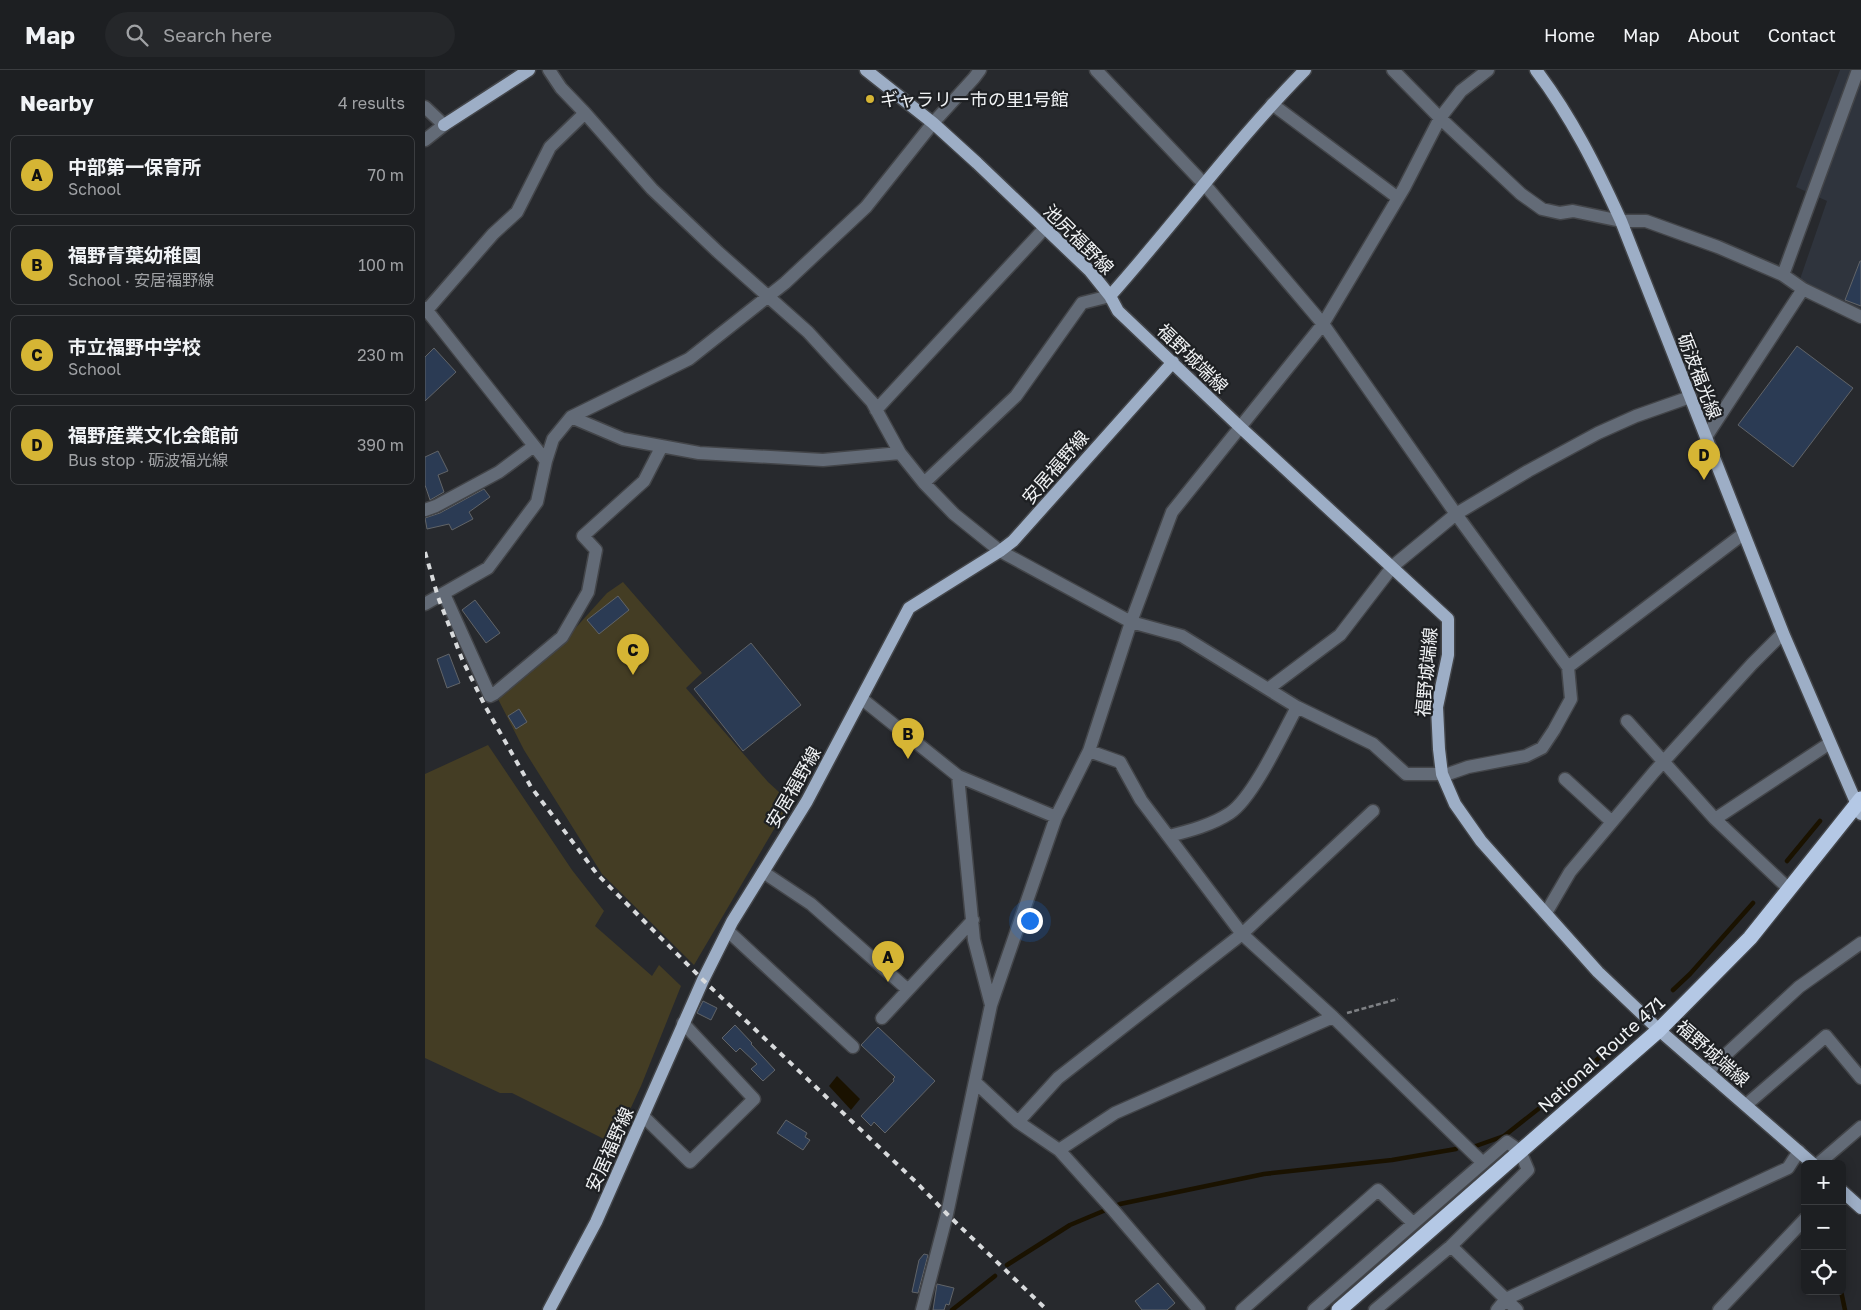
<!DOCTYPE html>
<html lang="en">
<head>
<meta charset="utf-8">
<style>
	body { margin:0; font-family:"Golos Text","Noto Sans JP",sans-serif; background:#25272a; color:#f1f3f6 }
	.controls { position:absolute; right:15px; bottom:15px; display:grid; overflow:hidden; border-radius:8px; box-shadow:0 2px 12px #0003 }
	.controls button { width:45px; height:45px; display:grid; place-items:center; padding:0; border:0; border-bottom:1px solid #3b3d40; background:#1d1f22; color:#f1f3f6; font:25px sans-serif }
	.you { position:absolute; left:604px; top:850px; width:18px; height:18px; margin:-12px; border:4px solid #fff; border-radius:50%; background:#1a73e8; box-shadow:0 0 0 8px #1a73e833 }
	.badge { display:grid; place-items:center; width:32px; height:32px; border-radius:50%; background:#d6b534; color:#111; font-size:16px; font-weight:700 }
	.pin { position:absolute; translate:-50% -41px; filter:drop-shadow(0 1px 2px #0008) }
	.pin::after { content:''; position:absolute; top:26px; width:18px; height:15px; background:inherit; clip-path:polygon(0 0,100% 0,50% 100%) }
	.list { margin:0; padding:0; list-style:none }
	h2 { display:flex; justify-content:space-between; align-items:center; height:65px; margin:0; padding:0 20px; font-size:21px }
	h2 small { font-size:16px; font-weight:400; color:#a0a2a5 }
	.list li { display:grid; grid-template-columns:32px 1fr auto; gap:15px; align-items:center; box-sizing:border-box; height:80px; margin:0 10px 10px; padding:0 10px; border:1px solid #3b3d40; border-radius:8px }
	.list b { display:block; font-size:19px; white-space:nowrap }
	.list p { margin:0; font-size:16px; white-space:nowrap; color:#a0a2a5 }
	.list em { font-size:16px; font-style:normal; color:#a0a2a5 }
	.icon { flex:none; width:28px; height:28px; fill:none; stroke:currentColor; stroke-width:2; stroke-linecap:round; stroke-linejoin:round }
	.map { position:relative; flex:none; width:1436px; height:1240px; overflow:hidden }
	header { display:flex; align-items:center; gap:30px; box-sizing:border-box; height:70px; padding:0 25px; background:#1d1f22; border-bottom:1px solid #3b3d40 }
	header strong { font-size:24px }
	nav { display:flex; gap:28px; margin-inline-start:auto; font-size:18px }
	.search { width:350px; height:45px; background:#25272a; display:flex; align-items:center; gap:12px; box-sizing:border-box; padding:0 18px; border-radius:28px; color:#a0a2a5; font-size:19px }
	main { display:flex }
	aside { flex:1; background:#1d1f22 }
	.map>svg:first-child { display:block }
	.built { fill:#2f343d }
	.green { fill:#443d24 }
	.water { fill:#1a1200 }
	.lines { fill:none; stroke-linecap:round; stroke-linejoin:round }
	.stream { stroke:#1a1200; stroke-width:4.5 }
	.building { fill:#2b3b54; stroke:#616468 }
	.minor-casing { stroke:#434549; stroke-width:15 }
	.major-casing { stroke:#434549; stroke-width:15 }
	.highway-casing { stroke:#434549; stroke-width:18 }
	.path { stroke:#7e8084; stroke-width:2.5; stroke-dasharray:5 2.5; stroke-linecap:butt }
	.minor { stroke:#636b77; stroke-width:12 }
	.major { stroke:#9daec6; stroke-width:12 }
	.highway { stroke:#b4c8e5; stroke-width:15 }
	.rail { stroke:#d8dadc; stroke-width:4; stroke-dasharray:6 6; stroke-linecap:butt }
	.poi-dot { fill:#d6b534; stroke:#1e2023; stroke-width:2 }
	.labels { text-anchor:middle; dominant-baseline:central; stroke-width:4.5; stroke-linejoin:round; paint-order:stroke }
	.poi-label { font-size:18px; fill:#f0f2f4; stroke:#1e2023; text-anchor:start }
	.street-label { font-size:18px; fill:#f0f2f4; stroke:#1e2023 }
</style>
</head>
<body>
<header>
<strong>Map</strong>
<div class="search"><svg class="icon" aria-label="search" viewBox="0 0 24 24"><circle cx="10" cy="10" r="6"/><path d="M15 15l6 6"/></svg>Search here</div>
<nav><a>Home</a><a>Map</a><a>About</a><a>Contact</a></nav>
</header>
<main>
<aside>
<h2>Nearby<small>4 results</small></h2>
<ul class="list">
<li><span class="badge">A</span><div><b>中部第一保育所</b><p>School</p></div><em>70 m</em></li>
<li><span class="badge">B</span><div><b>福野青葉幼稚園</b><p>School · 安居福野線</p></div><em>100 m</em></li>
<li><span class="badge">C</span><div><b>市立福野中学校</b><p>School</p></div><em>230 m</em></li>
<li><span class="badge">D</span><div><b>福野産業文化会館前</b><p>Bus stop · 砺波福光線</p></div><em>390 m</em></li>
</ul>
</aside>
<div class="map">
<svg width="1436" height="1240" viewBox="0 0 1436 1240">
	<rect width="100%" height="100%" fill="#27292d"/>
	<path class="built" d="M1415,0H1436V239L1373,215L1402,131L1371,117Z"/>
	<path class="green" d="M198,512L277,603L261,618L343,712L365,732L269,895L177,804L99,680L73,629L146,563L182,523Z
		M63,675L147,800L179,841L170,856L227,906L234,895L256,916L216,1016L189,1074L87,1023H75L0,988V704Z"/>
	<path class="water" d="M412,1006L435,1029L426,1040L404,1016Z"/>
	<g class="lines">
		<path class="stream" d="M1362,791L1395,751
			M1248,920L1265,904L1328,833
			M1048,1077L1079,1066L1145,1014L1196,968
			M582,1195L645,1155L695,1134L839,1104L967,1090L1031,1079
			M1416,1221L1420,1240
			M527,1240L570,1206"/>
	</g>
	<path class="building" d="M1435,191H1436V236L1420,230Z
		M1372,276L1428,318L1368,397L1313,355Z
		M9,278L31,302L0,331V287Z
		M13,381L23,401L13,405L19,422L5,430L0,415V387Z
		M59,419L65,427L44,442L48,449L27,460L24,454L2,459L0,448L15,443Z
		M193,526L204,540L174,564L162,550Z
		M50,530L75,563L61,573L37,540Z
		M326,573L376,635L318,681L269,619Z
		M24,584L35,613L22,618L12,589Z
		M94,639L102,652L91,659L83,646Z
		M278,931L292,938L286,950L272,943Z
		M310,955L327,973L326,974L350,1000L338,1011L326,999L332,994L315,978L311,982L297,968Z
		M453,957L510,1011L460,1063L449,1052L446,1056L436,1046L469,1011L468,1009L470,1007L436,975Z
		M361,1050L382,1063L380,1067L385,1070L378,1080L352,1063Z
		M499,1184L503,1185L493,1223L487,1222L494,1190Z
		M733,1213L750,1233L742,1240H717L710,1231Z
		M512,1214L529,1218L524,1235L521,1234L519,1240H508Z"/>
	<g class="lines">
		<defs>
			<path id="minor" d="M124,0L136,18L160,43L227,119L293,182L383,262L447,332L475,383L499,413L529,444L575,481L706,552L757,566L872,637L948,674L981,704H1023L1043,697L1101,686L1117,678L1129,660L1146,629L1143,597L1031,444L898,254L780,115L671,0
				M968,0L1015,48L1096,124L1117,139L1135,143L1148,141L1196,151H1221L1293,177L1358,205L1378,219L1436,247
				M847,34L973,128
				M0,37L19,55L0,70
				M1358,205L1433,0
				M0,238L121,391
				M2,240L68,164L92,142L125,77L160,43
				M451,340L619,159
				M146,347L198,369L274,383L398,390L475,383
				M1281,367L1378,219
				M499,413L591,326L657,233L685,226
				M0,440L11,436L74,402L109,376
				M19,524L65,626L69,624L137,567L163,522L171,480L158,466L219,411L237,376
				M0,534L63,498L112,432L121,391L128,369L146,347L264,289L360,213L441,137L508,53L549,8L555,0
				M1143,597L1318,464
				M843,619L915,565L968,496L1031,444L1103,401L1173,363L1211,346L1265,327
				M437,629L533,706L631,747
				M1202,651L1290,749
				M664,681L695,692L716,730L817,864L908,947L1058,1093
				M533,706L549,870L566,935
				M1140,709L1187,752
				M744,766C764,761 787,755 805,743C828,728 858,663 872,637
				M338,802L386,834L482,919
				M1364,819L1290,749L1405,673
				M1121,843L1145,802L1229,702L1327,594L1358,563
				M303,861L428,977
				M457,948L548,850
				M1282,1002L1374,917L1436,873
				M550,1012L593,1052L634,1080L689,1141L774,1240
				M1321,1035L1401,966L1436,1008
				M218,1046L265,1092L329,1029L258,953
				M593,1052L633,1008L817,864L948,741
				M634,1080L690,1043L908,947
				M1393,1094L1436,1057
				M1026,1176L1092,1240
				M497,1240L522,1144L566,935L631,747L664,681L706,552L747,442L898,254L979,118L1015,48L1036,21L1063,0
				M817,1240L953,1120L988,1153
				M889,1240L1082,1072L1095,1081L1103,1100L1026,1176L950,1240
				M1072,1240L1081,1229L1363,1098L1374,1081
				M1294,1240L1380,1149"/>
			<path id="major" d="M441,0L508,53L552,93L665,201L685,226L693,241L815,357L1023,549V585L1012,637L1014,679L1017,704L1030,734L1056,771L1173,902L1234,960L1388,1094
				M1111,0C1146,46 1172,98 1196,151L1358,563L1436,744
				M19,55L104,0
				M685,226C751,152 810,71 880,0
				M1417,1121L1436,1138
				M124,1240L171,1152L278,910L307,852L382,731L484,538L575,481L588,471L748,292"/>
			<path id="highway" d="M914,1240L1234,960L1325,868L1436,729"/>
		</defs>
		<use href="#minor" class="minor-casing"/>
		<use href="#major" class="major-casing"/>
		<use href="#highway" class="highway-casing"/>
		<path class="path" d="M922,943L973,929"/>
		<use href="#minor" class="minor"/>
		<use href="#major" class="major"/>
		<use href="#highway" class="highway"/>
		<path class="rail" d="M0,482L13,527L37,589L60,636L106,717L172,804L278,910L493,1114L522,1144L622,1240"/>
	</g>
	<circle class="poi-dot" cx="445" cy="29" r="5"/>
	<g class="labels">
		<g class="poi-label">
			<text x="455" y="29">ギャラリー市の里1号館</text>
		</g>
		<g class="street-label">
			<text transform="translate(654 169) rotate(45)">池尻福野線</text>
			<text transform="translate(768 288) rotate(44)">福野城端線</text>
			<text transform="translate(1275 306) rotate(69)">砺波福光線</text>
			<text transform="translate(630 397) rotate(-49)">安居福野線</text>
			<text transform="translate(1001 602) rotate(-85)">福野城端線</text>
			<text transform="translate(368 717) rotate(-60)">安居福野線</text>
			<text transform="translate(1288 983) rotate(41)">福野城端線</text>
			<text transform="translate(1176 984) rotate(-42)">National Route 471</text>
			<text transform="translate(184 1079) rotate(-66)">安居福野線</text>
		</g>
	</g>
</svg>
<div class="controls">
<button>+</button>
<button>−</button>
<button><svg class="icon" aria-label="locate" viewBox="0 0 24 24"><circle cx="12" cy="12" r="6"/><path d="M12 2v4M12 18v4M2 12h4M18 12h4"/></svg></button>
</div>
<div class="you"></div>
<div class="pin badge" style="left:463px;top:912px">A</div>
<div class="pin badge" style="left:483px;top:689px">B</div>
<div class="pin badge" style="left:208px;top:605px">C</div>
<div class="pin badge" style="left:1279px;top:410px">D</div>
</div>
</main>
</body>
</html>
